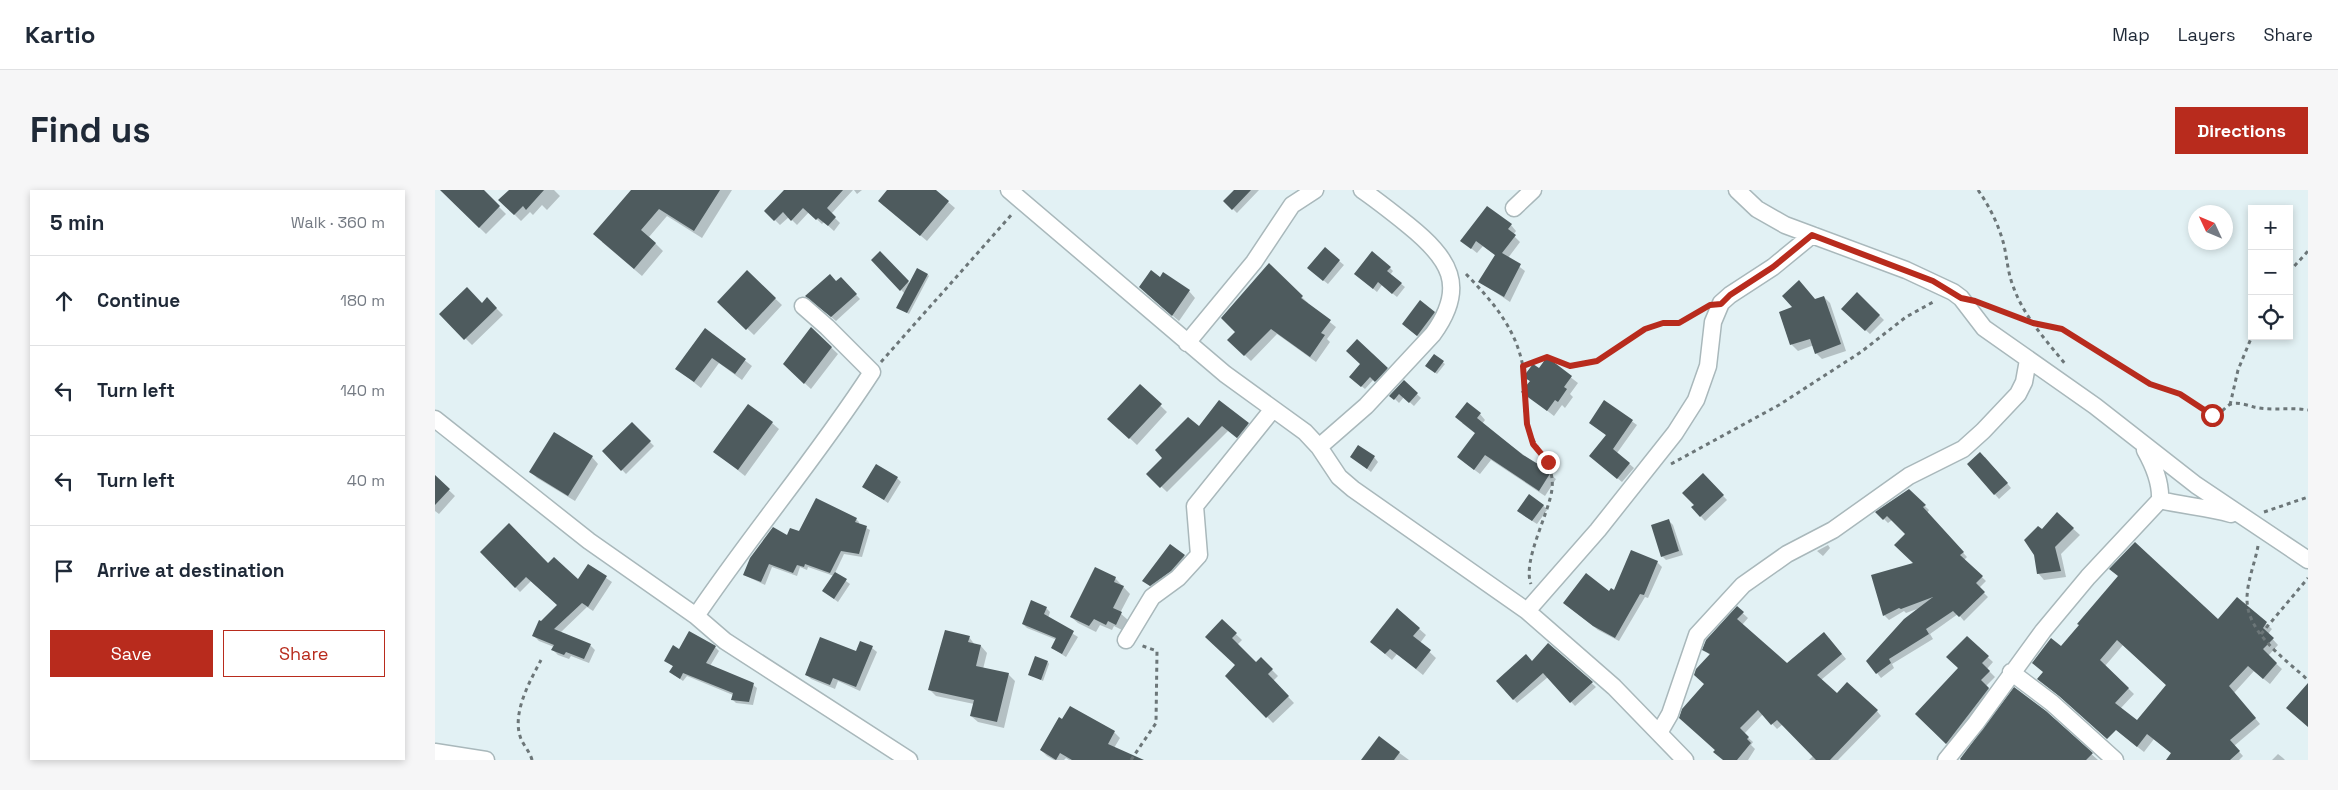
<!DOCTYPE html>
<html lang="en">
<head>
<meta charset="utf-8">
<style>
	body { margin:0; font-family:"Space Grotesk",sans-serif; background:#f6f6f7; color:#1f2937 }
	.controls { position:absolute; right:15px; top:15px; display:grid; overflow:hidden; border-radius:0px; box-shadow:0 2px 8px #0003 }
	.controls button { width:45px; height:45px; display:grid; place-items:center; padding:0; border:0; border-bottom:1px solid #e0e1e3; background:#fff; color:#1f2937; font:25px sans-serif }
	.compass { position:absolute; left:1753px; top:15px; width:45px; height:45px; border-radius:50%; background:#fff; box-shadow:0 2px 8px #0003; rotate:314deg }
	.stop { position:absolute; width:15px; height:15px; margin:-11px; border:4px solid #b82b1d; border-radius:50%; background:#fff }
	.stop.end { background:#b82b1d; border-color:#fff; box-shadow:0 1px 5px #0008 }
	.list { margin:0; padding:0; list-style:none }
	h2 { display:flex; justify-content:space-between; align-items:center; height:65px; margin:0; padding:0 20px; font-size:21px }
	h2 small { font-size:16px; font-weight:400; color:#747a83 }
	.list li { display:grid; grid-template-columns:32px 1fr auto; gap:15px; align-items:center; box-sizing:border-box; height:90px; padding:0 20px; border-top:1px solid #e0e1e3 }
	.list b { display:block; font-size:19px; white-space:nowrap }
	.list em { font-size:16px; font-style:normal; color:#747a83 }
	.actions { display:flex; gap:10px; padding:15px 20px }
	.actions a { flex:1; padding:11px 0; border:1px solid #b82b1d; border-radius:0px; text-align:center; font-size:18px; color:#b82b1d }
	.actions .main { background:#b82b1d; color:#fff }
	.icon { flex:none; width:28px; height:28px; fill:none; stroke:currentColor; stroke-width:2; stroke-linecap:round; stroke-linejoin:round }
	.map { position:relative; flex:none; width:1873px; height:570px; overflow:hidden; border-radius:0px }
	header { display:flex; align-items:center; gap:30px; box-sizing:border-box; height:70px; padding:0 25px; background:#fff; border-bottom:1px solid #e0e1e3 }
	header strong { font-size:24px }
	nav { display:flex; gap:28px; margin-inline-start:auto; font-size:18px }
	.intro { display:flex; align-items:center; justify-content:space-between; box-sizing:border-box; height:120px; padding:0 30px }
	h1 { margin:0; font-size:35px }
	.button { padding:12px 22px; border-radius:0px; background:#b82b1d; color:#fff; font-size:18px; font-weight:700 }
	main { display:flex; gap:30px; padding:0 30px }
	aside { flex:1; background:#fff; border-radius:0px; box-shadow:0 2px 8px #0003 }
	.map>svg:first-child { display:block }
	.shadow { fill:#0003; fill-rule:evenodd }
	.building { fill:#4e5b5e; fill-rule:evenodd }
	.lines { fill:none; stroke-linecap:round; stroke-linejoin:round }
	.street-casing { stroke:#a9b8bb; stroke-width:19 }
	.path { stroke:#6c7678; stroke-width:3; stroke-dasharray:4 4; stroke-linecap:butt }
	.street { stroke:#fff; stroke-width:16 }
	.route { stroke:#b82b1d; stroke-width:6 }
</style>
</head>
<body>
<header>
<strong>Kartio</strong>
<nav><a>Map</a><a>Layers</a><a>Share</a></nav>
</header>
<div class="intro"><h1>Find us</h1><a class="button">Directions</a></div>
<main>
<aside>
<h2>5 min<small>Walk · 360 m</small></h2>
<ul class="list">
<li><svg class="icon" aria-label="ahead" viewBox="0 0 24 24"><path d="M12 20V5M6 11l6-6 6 6"/></svg><div><b>Continue</b></div><em>180 m</em></li>
<li><svg class="icon" aria-label="left" viewBox="0 0 24 24"><path d="M17 20v-9H6M10 6l-5 5 5 5"/></svg><div><b>Turn left</b></div><em>140 m</em></li>
<li><svg class="icon" aria-label="left" viewBox="0 0 24 24"><path d="M17 20v-9H6M10 6l-5 5 5 5"/></svg><div><b>Turn left</b></div><em>40 m</em></li>
<li><svg class="icon" aria-label="arrive" viewBox="0 0 24 24"><path d="M6 21V4h12l-3 4 3 4H6"/></svg><div><b>Arrive at destination</b></div></li>
</ul>
<div class="actions"><a class="main">Save</a><a>Share</a></div>
</aside>
<div class="map">
<svg width="1873" height="570" viewBox="0 0 1873 570">
	<rect width="100%" height="100%" fill="#e2f1f4"/>
	<path class="shadow" d="M16,0H47L71,24L51,44L11,5Z
		M75,0H119L125,6L112,20L107,15L98,25L95,22L86,31L65,10Z
		M197,0H297L267,48L232,26L214,47L228,61L207,86L167,52Z
		M362,0H418L396,24L405,33L399,41L389,32L387,34L374,22L362,35L354,27L345,35L331,21Z
		M419,0H427L422,4Z
		M454,0H499L520,18L492,51L445,11Z
		M801,0H824L802,23L790,11Z
		M1076,35L1081,41L1078,45L1085,52L1073,68L1090,81L1075,112L1045,92L1061,66L1048,56L1042,63L1027,51Z
		M890,59L909,75L893,94L878,82Z
		M445,63L475,94L493,85L494,86L474,124L465,119L470,104L438,70Z
		M834,75L873,113L872,114L901,137L892,149L895,152L881,172L842,144L816,171L794,150L802,142Z
		M955,78L958,81L955,85L970,97L962,107L947,95L942,102L924,87Z
		M312,82L347,115L319,145L284,112Z
		M725,88L754,101L760,108L744,131L712,104Z
		M401,93H410L425,109L401,131L377,111Z
		M1422,104L1449,130L1435,144L1408,119Z
		M1389,107L1395,113L1411,161L1387,169L1381,163L1379,155L1363,161L1357,155L1346,123Z
		M52,109L68,125L37,155L6,124L47,114Z
		M999,122L1003,127L987,150L968,134Z
		M377,139L403,164L376,199L349,174Z
		M271,140L317,176L307,190L284,173L266,198L242,179Z
		M922,150L955,182L944,194L939,189L930,199L919,190L926,174Z
		M999,166L1010,174L1002,184L993,177Z
		M1112,169L1143,193L1135,204L1138,207L1130,218L1127,215L1119,226L1088,202L1096,192L1090,187L1104,180Z
		M969,192L986,208L979,216L969,207L964,213L956,205Z
		M705,196L732,222L702,255L681,235Z
		M784,212L819,240L808,253L793,241L732,302L713,284L764,238Z
		M1170,212L1202,235L1182,263L1199,278L1187,292L1160,270L1172,246L1155,233Z
		M1045,224L1050,230L1047,234L1121,289L1110,306L1056,270L1045,284L1029,272L1041,244L1027,233Z
		M337,233L344,239L310,286L280,262Z
		M197,234L219,256L191,284L169,261Z
		M157,267L163,274L140,311L102,288L96,282Z
		M917,267H939L943,272L936,282Z
		M1550,267L1576,298L1564,309L1533,274Z
		M1268,285L1292,310L1270,331L1258,318L1260,315Z
		M0,287L20,306L4,324L0,321Z
		M462,288L466,292L453,313L428,296Z
		M1473,300L1494,320L1492,323L1532,367L1529,370L1551,391L1544,398L1553,407L1529,431L1523,424L1495,444L1498,449L1457,474L1459,478L1446,488L1442,483L1485,418L1471,423L1469,421L1454,430L1449,425L1480,373L1471,344L1457,330L1453,333L1442,322Z
		M1108,315L1112,320L1102,334L1088,325Z
		M1622,324L1645,345L1626,364L1631,387L1609,390L1603,383L1607,341Z
		M421,329L424,332V334L435,340L427,367L409,364L400,383L415,394L403,412L388,401L399,386L373,377L372,380L365,377L362,386L337,377L330,395L309,385L353,347Z
		M1234,331L1238,335L1248,365L1231,370L1227,366Z
		M735,355L756,372L722,402L709,391Z
		M1393,355L1395,358L1388,366L1382,361Z
		M47,362L113,375L144,391L153,376L177,392L158,421L152,417L125,443L155,455L160,460L154,473L136,466L134,469L123,465L118,460L119,457L104,451L99,446L106,432L124,416L96,391L85,402Z
		M1222,372L1227,377L1213,408L1210,407L1184,451L1163,440L1134,417L1180,402Z
		M680,388L695,404L685,423L693,430L687,440L679,436L677,440L665,435L661,442L643,433L636,427Z
		M1802,408L1837,439L1833,444L1843,455L1833,466L1847,479L1835,494L1819,481L1799,503L1825,534L1799,556L1808,566L1804,570H1732L1737,564L1719,549L1709,562L1646,512L1640,519L1604,489L1627,458L1783,431ZM1688,455L1732,496L1702,532L1685,519L1699,504L1670,476Z
		M611,418L615,422L613,428L643,447L631,467L617,458L622,450L592,438L588,434Z
		M1302,418L1313,428L1307,435L1352,474L1394,448L1411,469L1386,490L1402,505L1442,521L1446,526L1403,570H1374L1378,566L1348,534L1342,539L1328,524L1309,544L1318,552L1316,555L1320,559L1313,570H1290L1246,528L1271,494L1275,465L1269,460Z
		M962,419L991,445L985,453L1001,468L988,485L962,464L957,470L943,458Z
		M787,431L807,450L802,455L821,474L826,469L843,486L838,491L859,513L838,533L792,486L802,475Z
		M534,447L540,455L546,456L552,463L548,479L573,484L580,491L569,538L543,532L536,526L539,514L501,506L494,499Z
		M1532,448L1558,472L1552,479L1560,487L1551,496L1559,504L1517,559L1482,524L1525,478Z
		M1114,455L1161,497L1140,516L1113,487L1082,513L1062,491L1097,472Z
		M280,457L284,461L275,476L318,495L322,498L318,515L301,513L297,509L298,505L252,486L248,491L235,482L239,477L231,471L244,460Z
		M437,458L442,462L425,501L403,491L400,499L376,489L372,485Z
		M613,472L614,474L608,491L594,484Z
		M635,518L679,542L685,548L679,558L705,570H634L631,568L629,570H619L612,566L606,560Z
		M1610,522L1663,570H1525L1550,540Z
		M944,548L974,570H936Z
		M1843,564L1848,568L1850,570H1837Z"/>
	<path class="building" d="M5,0H49L65,16L44,38Z
		M74,0H109L91,20L88,16L79,25L63,10Z
		M196,0H285L259,41L224,19L206,40L221,53L199,79L158,44Z
		M349,0H408L392,18L401,27L393,36L383,28L381,30L368,18L356,31L348,22L339,31L329,21Z
		M452,0H501L514,11L485,46L443,11Z
		M799,0H816L797,20L788,11Z
		M1052,16L1077,34L1073,39L1081,45L1067,63L1086,74L1069,107L1043,92L1060,65L1041,51L1036,59L1025,51Z
		M890,57L905,70L888,91L872,78Z
		M445,61L474,91L465,101L436,70Z
		M937,61L956,77L952,81L967,93L957,104L943,92L938,99L919,84Z
		M834,73L868,106L866,108L896,130L886,143L890,145L875,167L836,139L809,166L792,150L800,142L786,128Z
		M482,78L493,84L472,123L461,118Z
		M312,80L341,108L311,140L282,112Z
		M716,80L725,87L728,82L755,100L737,126L704,97Z
		M395,84L401,91L406,87L422,104L396,127L370,106Z
		M1364,90L1380,109L1389,106L1406,154L1380,164L1375,149L1355,155L1344,122L1357,117L1347,106Z
		M32,97L47,113L52,107L62,118L29,150L4,124Z
		M1422,102L1445,125L1430,141L1406,119Z
		M985,110L1000,122L982,146L967,134Z
		M376,137L397,157L369,194L348,174Z
		M270,138L311,169L300,184L277,168L259,192L240,179Z
		M922,149L953,178L940,192L935,187L926,197L914,187L925,174L911,161Z
		M999,164L1009,171L1000,183L990,176Z
		M1112,167L1137,186L1129,197L1132,199L1123,212L1120,210L1112,221L1086,202L1095,191L1088,187L1098,174L1104,178Z
		M969,190L983,203L974,213L964,204L959,210L954,206Z
		M705,194L727,214L694,249L672,229Z
		M784,210L814,233L802,248L787,236L725,298L711,284L727,268L720,260L753,227L764,236Z
		M1169,210L1198,230L1178,259L1195,273L1182,289L1154,266L1171,245L1154,233Z
		M1032,212L1046,223L1042,228L1088,265L1116,282L1104,301L1050,265L1039,280L1022,267L1040,243L1020,227Z
		M313,214L338,232L303,280L278,262Z
		M197,232L216,251L186,281L167,261Z
		M119,242L158,266L133,306L94,282Z
		M923,255L940,266L932,279L915,267Z
		M1545,262L1573,293L1559,305L1532,274Z
		M441,274L463,287L449,310L427,297Z
		M1268,283L1289,305L1265,327L1256,317L1259,315L1247,303Z
		M0,285L15,299L0,315Z
		M1474,299L1491,315L1488,317L1529,362L1525,365L1548,386L1541,393L1550,402L1524,427L1518,421L1491,439L1494,444L1454,469L1456,473L1441,484L1431,471L1469,429L1498,407L1466,419L1464,418L1448,426L1436,385L1478,373L1459,355L1470,344L1452,326L1448,330L1440,322Z
		M1094,304L1109,315L1097,331L1082,321Z
		M381,308L422,328L420,332L432,336L424,364L406,361L395,383L370,374L369,377L362,375L358,383L334,374L326,392L308,385L315,368L338,337L352,345L355,338L364,341Z
		M1622,322L1639,338L1620,357L1626,381L1602,384L1599,365L1589,350L1603,336L1607,339Z
		M1234,329L1244,361L1226,367L1216,335Z
		M74,333L113,373L119,367L143,389L153,374L172,386L153,417L147,413L119,439L156,454L149,469L131,462L129,465L116,460L119,455L97,446L104,430L106,431L122,415L91,387L80,398L45,362Z
		M1700,352L1783,429L1802,407L1832,432L1828,438L1839,448L1828,459L1842,473L1828,489L1813,476L1794,496L1821,528L1795,550L1805,561L1795,570H1731L1736,563L1712,544L1702,557L1681,540L1672,549L1624,506L1602,489L1608,482L1597,473L1616,448L1626,456L1644,435L1642,434L1683,386L1674,379ZM1682,450L1731,495L1702,530L1680,513L1694,498L1665,470Z
		M735,354L750,365L736,381L715,396L707,391Z
		M1196,360L1223,371L1209,405L1205,404L1180,448L1158,436L1128,413L1151,383L1174,401L1176,398L1179,400Z
		M660,377L681,387L679,392L689,396L678,418L687,422L681,435L673,431L671,435L659,429L654,436L635,427Z
		M400,382L412,389L399,409L387,401Z
		M596,410L612,417L609,424L639,441L627,464L616,458L621,448L587,434Z
		M1302,416L1309,422L1302,429L1352,473L1389,442L1407,464L1382,485L1402,503L1412,492L1443,520L1395,570H1381L1342,530L1336,535L1323,520L1305,538L1314,547L1312,549L1316,553L1302,570H1288L1278,562L1280,560L1244,528L1247,519L1269,494L1259,485L1261,479L1275,464L1267,460L1271,450Z
		M962,418L985,438L978,446L996,460L981,479L955,459L950,464L935,452Z
		M787,429L802,443L797,448L821,472L826,467L838,479L833,484L854,506L831,528L790,486L800,475L770,447Z
		M510,440L535,446L533,452L546,455L541,476L574,483L562,532L535,526L539,510L493,500Z
		M254,441L281,456L271,473L319,493L314,512L296,510L298,503L248,483L245,489L234,482L238,476L229,471L238,455L244,459Z
		M1532,446L1554,466L1547,473L1555,481L1546,490L1554,498L1511,554L1480,524L1523,478L1511,467Z
		M385,447L421,461L425,451L438,456L421,497L398,488L395,495L370,485Z
		M1113,453L1158,492L1135,513L1108,483L1078,510L1061,491L1091,464L1097,471Z
		M600,466L613,471L606,490L593,485Z
		M1873,493V537L1851,518Z
		M1579,497L1611,521L1658,563L1651,570H1526L1525,569Z
		M635,516L680,541L673,554L709,570H637L625,563L621,570L605,560L624,527L627,529Z
		M944,546L965,562L959,570H926Z"/>
	<g class="lines">
		<defs>
			<path id="street" d="M574,0L790,184L870,242L884,257L904,287L918,299L1092,421L1179,497L1250,570
				M1302,0L1322,19L1350,35L1471,80L1518,102L1526,108L1549,138L1660,216L1761,295L1873,370
				M1079,18L1098,0
				M752,153L819,72L857,15L880,0
				M0,229L154,351L261,426L290,451L474,570
				M884,257L931,216L998,144C1033,96 1014,68 973,35C958,23 943,11 927,0
				M1725,310C1749,316 1773,317 1796,324
				M1092,421L1163,340L1240,243L1261,210L1273,176L1278,132L1286,113L1295,105L1338,77L1377,45
				M261,426C317,343 382,267 437,182L392,137L368,116
				M691,450L717,407L743,388L764,365L760,316L838,219
				M1576,482L1617,513L1680,570
				M1224,543L1235,524L1262,445L1308,395L1352,364L1398,340L1474,286L1528,259L1548,241L1583,204L1589,192L1593,170
				M0,562L51,570
				M1511,570L1541,533L1608,441L1653,387L1725,310C1726,292 1719,276 1710,260"/>
		</defs>
		<use href="#street" class="street-casing"/>
		<path class="path" d="M1543,0C1555,17 1564,36 1569,55C1572,69 1573,83 1578,96C1589,127 1611,150 1631,175
			M1854,82L1873,61
			M1031,84C1057,111 1081,138 1088,177C1091,196 1087,218 1093,237C1100,262 1120,271 1117,299C1114,324 1087,371 1096,394
			M1552,116L1597,133L1627,139L1715,194L1745,204L1777,225C1787,226 1788,217 1796,214C1803,212 1812,215 1819,217C1837,221 1855,217 1873,220
			M446,172L578,23
			M1088,176L1112,167L1135,176L1162,171L1210,139L1228,133H1244L1265,121
			M1795,215L1803,180L1817,146
			M1236,274L1344,215L1426,162L1471,127L1500,111
			M1829,322L1873,307
			M1823,356C1820,373 1812,391 1812,409C1812,443 1850,469 1873,490
			M1826,444L1873,388
			M97,570C95,562 89,556 86,549C76,524 95,491 106,470
			M696,570L721,533L722,461L705,455"/>
		<use href="#street" class="street"/>
	</g>
	<g class="lines">
		<path class="route" d="M1113,272L1098,254L1092,234L1088,176L1112,167L1135,176L1162,171L1210,139L1228,133H1244L1275,115L1286,114L1295,105L1338,77L1377,45L1498,91L1526,108L1540,111L1598,133L1627,139L1715,194L1745,204L1777,225"/>
	</g>
</svg>
<div class="controls">
<button>+</button>
<button>−</button>
<button><svg class="icon" aria-label="locate" viewBox="0 0 24 24"><circle cx="12" cy="12" r="6"/><path d="M12 2v4M12 18v4M2 12h4M18 12h4"/></svg></button>
</div>
<svg class="compass" viewBox="-18 -18 36 36"><path d="M0-13l5 13h-10z" fill="#e53935"/><path d="M0 13l5-13h-10z" fill="#747a83"/></svg>
<div class="stop" style="left:1777px;top:225px"></div>
<div class="stop end" style="left:1113px;top:272px"></div>
</div>
</main>
</body>
</html>
